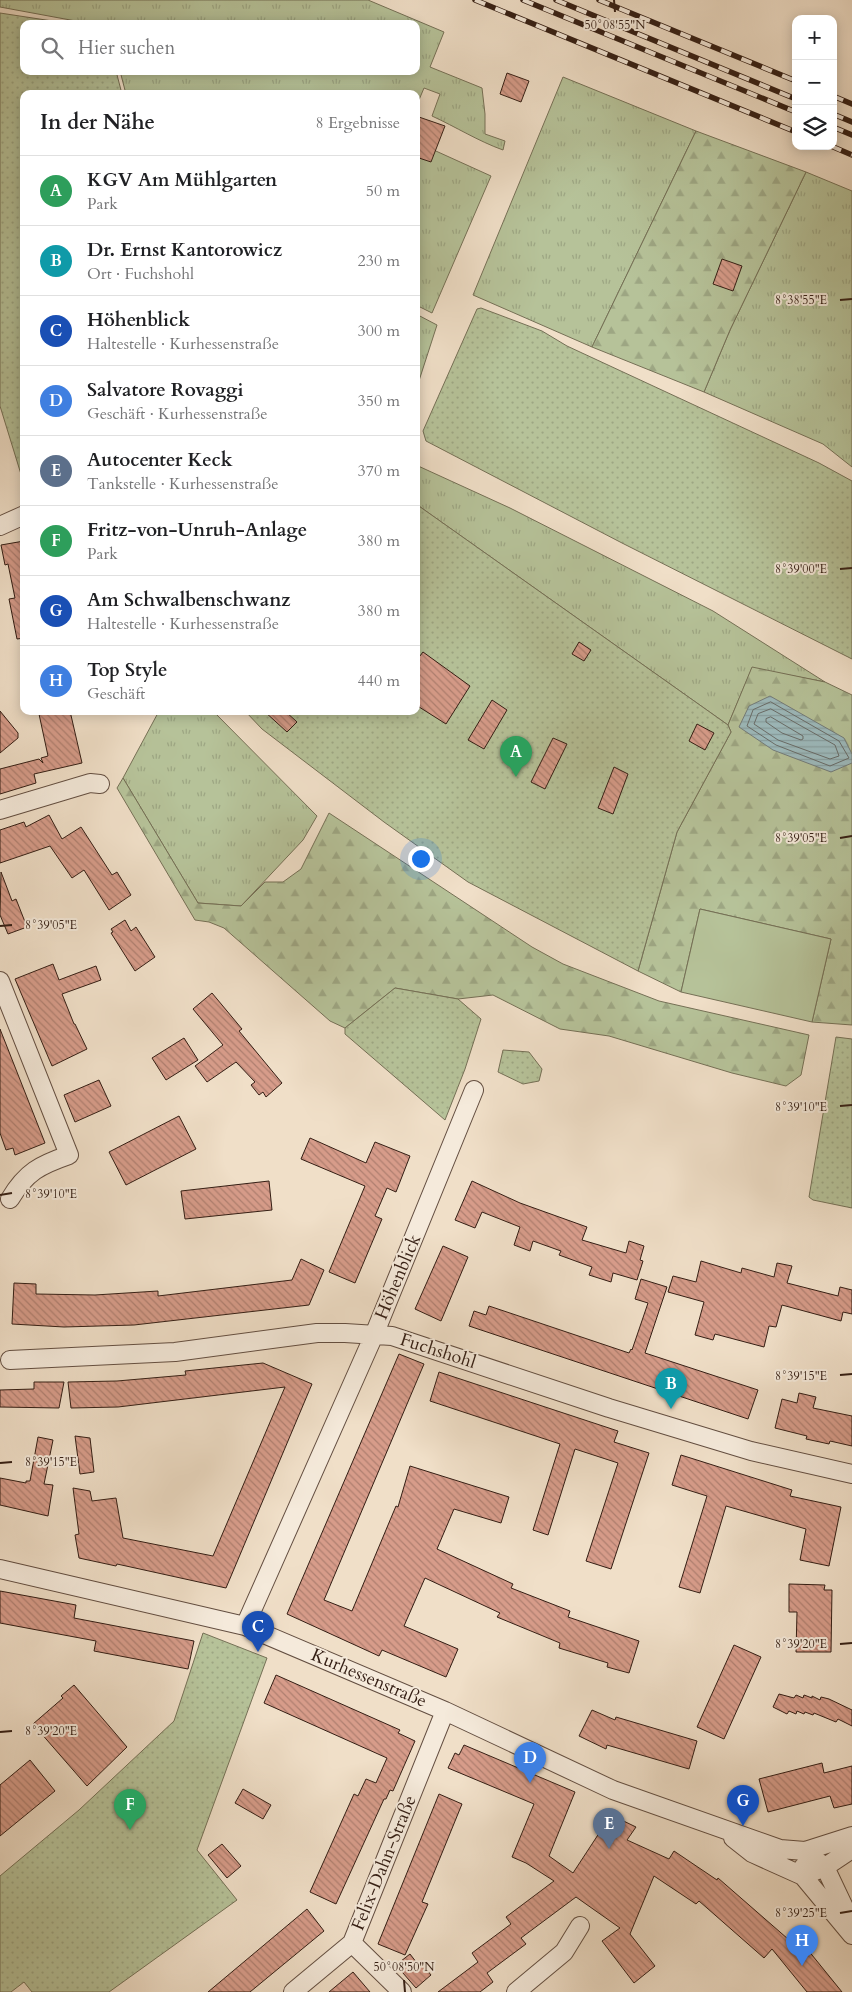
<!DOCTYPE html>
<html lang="de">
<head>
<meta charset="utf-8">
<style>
	body { margin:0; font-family:Cardo,serif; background:#f6f6f6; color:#202124 }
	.controls { position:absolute; right:15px; top:15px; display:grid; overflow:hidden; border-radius:10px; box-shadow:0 2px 12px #0003 }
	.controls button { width:45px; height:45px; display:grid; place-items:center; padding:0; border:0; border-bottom:1px solid #e0e0e0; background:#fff; color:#202124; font:25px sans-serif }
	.you { position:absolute; left:420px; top:858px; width:18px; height:18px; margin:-12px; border:4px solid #fff; border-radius:50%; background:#1a73e8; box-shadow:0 0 0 8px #1a73e833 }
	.badge { display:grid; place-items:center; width:32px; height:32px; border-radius:50%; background:#d93025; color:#fff; font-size:16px; font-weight:700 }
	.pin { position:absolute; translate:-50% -41px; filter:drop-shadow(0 1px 2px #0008) }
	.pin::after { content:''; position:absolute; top:26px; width:18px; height:15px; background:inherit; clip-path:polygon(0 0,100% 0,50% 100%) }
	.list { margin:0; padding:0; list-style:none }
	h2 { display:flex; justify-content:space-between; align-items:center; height:65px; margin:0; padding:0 20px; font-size:21px }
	h2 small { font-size:16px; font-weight:400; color:#757577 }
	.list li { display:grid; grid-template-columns:32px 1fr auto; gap:15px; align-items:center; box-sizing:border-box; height:70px; padding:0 20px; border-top:1px solid #e0e0e0 }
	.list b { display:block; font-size:19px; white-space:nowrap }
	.list p { margin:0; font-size:16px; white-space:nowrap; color:#757577 }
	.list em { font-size:16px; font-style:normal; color:#757577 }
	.icon { flex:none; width:28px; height:28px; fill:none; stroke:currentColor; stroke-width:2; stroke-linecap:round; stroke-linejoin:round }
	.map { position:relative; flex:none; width:852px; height:1992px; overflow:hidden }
	.search { position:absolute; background:#fff; box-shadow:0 2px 12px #0003; left:20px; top:20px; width:400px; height:55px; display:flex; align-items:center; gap:12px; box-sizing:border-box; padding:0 18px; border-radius:10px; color:#757577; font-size:19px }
	.panel { position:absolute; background:#fff; box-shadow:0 2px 12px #0003; left:20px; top:90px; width:400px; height:625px; border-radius:10px }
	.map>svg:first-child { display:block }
	.grass { fill:url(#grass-tufts); stroke:#757056 }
	.forest { fill:url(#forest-firs); stroke:#757056 }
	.park { fill:url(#park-dots); stroke:#757056 }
	.pitch { fill:#b6c299; stroke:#757056 }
	.water { fill:url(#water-rules); stroke:#737c7a }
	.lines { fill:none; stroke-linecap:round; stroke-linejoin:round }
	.shore { stroke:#686c69; stroke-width:1 }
	.building { fill:url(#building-back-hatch); stroke:#341e14 }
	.minor-casing { stroke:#634e41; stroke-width:20 }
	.minor { stroke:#f5eadb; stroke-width:18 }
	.rail-casing { stroke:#341e14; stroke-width:5.5 }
	.rail { stroke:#f5eadb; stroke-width:4; stroke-dasharray:11; stroke-linecap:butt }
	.ticks { fill:none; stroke:#341e14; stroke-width:2 }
	.labels { text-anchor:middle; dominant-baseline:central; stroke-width:4; stroke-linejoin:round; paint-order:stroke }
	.street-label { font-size:18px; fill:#341e14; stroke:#f5eadb }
	.ticks-label { font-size:12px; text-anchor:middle; fill:#341e14; stroke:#f5eadb; stroke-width:4; stroke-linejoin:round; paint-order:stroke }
</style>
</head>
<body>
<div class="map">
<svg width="852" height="1992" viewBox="0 0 852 1992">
	<defs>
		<pattern id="grass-tufts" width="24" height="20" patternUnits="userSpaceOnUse" patternTransform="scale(1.25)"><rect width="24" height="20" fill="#b6c299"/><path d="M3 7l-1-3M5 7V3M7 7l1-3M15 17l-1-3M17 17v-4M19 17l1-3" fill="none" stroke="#9da683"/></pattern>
		<pattern id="forest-firs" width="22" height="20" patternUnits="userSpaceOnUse" patternTransform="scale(1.25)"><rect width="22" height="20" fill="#b6c299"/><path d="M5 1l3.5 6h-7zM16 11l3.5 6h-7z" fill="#9da683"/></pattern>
		<pattern id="park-dots" width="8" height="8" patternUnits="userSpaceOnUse" patternTransform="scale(1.25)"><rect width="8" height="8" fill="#b6c299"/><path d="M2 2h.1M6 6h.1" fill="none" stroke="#9da683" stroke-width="1.8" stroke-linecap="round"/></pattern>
		<pattern id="water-rules" width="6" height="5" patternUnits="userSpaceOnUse" patternTransform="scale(1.25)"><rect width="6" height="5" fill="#9dbbbe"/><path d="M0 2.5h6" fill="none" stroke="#88a0a2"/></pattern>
		<pattern id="building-back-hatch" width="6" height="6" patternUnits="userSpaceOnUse" patternTransform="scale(1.25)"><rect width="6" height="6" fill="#d79c8a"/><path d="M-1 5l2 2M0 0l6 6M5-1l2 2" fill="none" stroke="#af7f70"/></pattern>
	</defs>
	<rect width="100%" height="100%" fill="#f0dfc8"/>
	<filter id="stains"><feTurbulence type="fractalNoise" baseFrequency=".004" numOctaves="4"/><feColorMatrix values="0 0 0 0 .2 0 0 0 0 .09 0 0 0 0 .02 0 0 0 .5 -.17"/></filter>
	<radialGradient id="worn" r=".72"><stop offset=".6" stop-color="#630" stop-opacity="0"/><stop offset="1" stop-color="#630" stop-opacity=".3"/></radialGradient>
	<path class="grass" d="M0,0H368L444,32L430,67L482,88L485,114V134L505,141L503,150C478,141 456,127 432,116L440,94L424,88L416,107V94H126L120,71H416V24H92L0,7Z
		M563,77L696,131L592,347L473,295Z
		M416,142L491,176L432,313L416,305Z
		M806,172L852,191V467L823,444L704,392L730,330Z
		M416,314L437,325L416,390Z
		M416,465L510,508L713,611L825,682L752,668L728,725L416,504Z
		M159,711H213L317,816L303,840L241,906L198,903L123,778Z"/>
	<path class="forest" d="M696,131L806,172L730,330L704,392L592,347Z
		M752,667L825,682L852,695V1025L812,1022L831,939L700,909L681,992L638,971L677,832L731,732L728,725Z
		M123,778L198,903L241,906L265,882H283L301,869L329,813L532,947L563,964L659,1001L809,1035L801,1075L786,1086L732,1073L609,1036L560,1029L493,995L458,999L395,988L345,1028L330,1021L224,928L209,922L195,920L117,788Z"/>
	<path class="park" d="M0,13L72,24H24V71H116L122,94H24V484L0,406Z
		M481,308L542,331L567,346L819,463L852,481V659L622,543L426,441L423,431L477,309Z
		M416,504L728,725L731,732L677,832L638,971L468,882L384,822L262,729L245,711H416Z
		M395,988L458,999L481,1019L465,1069L445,1120L345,1034V1028Z
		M836,1037L852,1039V1208L813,1200L809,1197Z
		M503,1050L529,1052L542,1069L539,1081L523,1084L498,1072Z
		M203,1633L267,1658L197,1850L237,1900L109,1992H32L24,1982L11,1992H0V1876L79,1810L174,1721Z"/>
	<path class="pitch" d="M700,909L831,939L812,1022L681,992Z"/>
	<path class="water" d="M770,696L844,738L852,754V763L831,772L773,750L739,727L749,706Z"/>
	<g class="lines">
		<path class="shore" d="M771,702L839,741L849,758L830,766L776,745L747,726L753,710Z
			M771,709L835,745L839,756L830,759L778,740L754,724L758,714Z
			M771,717L803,736V739L801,740L782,733L766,722V719Z"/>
	</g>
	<path class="building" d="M507,73L529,81L521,102L500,94Z
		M416,116L445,126L431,162L416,157Z
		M722,259L742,266L733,291L713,284Z
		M24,541V638L17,639L9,599L15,598L8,564L5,565L1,545Z
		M579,642L591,650L584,661L572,654Z
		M423,652L470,686L446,724L416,705V661Z
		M492,700L507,710L484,749L468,740Z
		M0,711L18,733V738L0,753Z
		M51,711H70L82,763L34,774L36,783L0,794V769L39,759L43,763L41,758L48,756L39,714Z
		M264,711H285L297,722L287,732Z
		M697,724L714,733L705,750L689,741Z
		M553,738L567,744L545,789L531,782Z
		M614,767L628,774L613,814L598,808Z
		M49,815L62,839L81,827L112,875L117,872L131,895L109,910L84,870L72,878L50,846L0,863V830L24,822L26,827Z
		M1,872L12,901L16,899L27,927L8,934L0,915Z
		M125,920L131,931L136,927L155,957L135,971L111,933L113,932L111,929Z
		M53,964L59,980L96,966L101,980L62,994L74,1024H75L87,1049L52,1066L15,979Z
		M212,993L242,1029L239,1031L282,1083L266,1097L263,1092L259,1095L251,1085L255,1082L236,1062L207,1082L195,1066L223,1045L193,1009Z
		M0,1029L45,1143L15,1155L13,1148L6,1150L0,1133Z
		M184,1038L198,1060L166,1080L152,1058Z
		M99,1080L111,1106L75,1122L64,1095Z
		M179,1116L196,1149L126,1185L109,1152Z
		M310,1138L366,1163L375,1142L410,1156L396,1192L387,1188L375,1216L382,1219L355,1283L329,1272L365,1186L301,1159Z
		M269,1181L272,1210L185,1219L181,1191Z
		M472,1181L520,1203L587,1227L582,1240L626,1253L629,1241L644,1246L640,1260L643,1261L637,1280L613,1273L611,1282L589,1275L592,1267L559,1255L561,1251L533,1241L530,1251L514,1245L520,1227L482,1212L475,1228L455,1220Z
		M443,1246L468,1257L441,1321L415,1309Z
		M301,1259L324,1270L309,1305L134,1325L64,1327L12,1324L14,1283L36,1284V1294L95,1295L158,1291V1296L292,1280Z
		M701,1261L741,1273L742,1268L774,1277L777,1263L792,1266L787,1283L838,1296L840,1287L852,1290V1314L843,1312L841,1321L782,1305L776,1327L769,1326L764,1347L715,1334L713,1340L695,1335L704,1302L668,1292L673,1276L696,1282Z
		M641,1279L667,1287L645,1353L758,1390L748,1419L469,1326L474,1311L486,1315L489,1306L629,1353L631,1349L632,1350L648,1303L635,1299Z
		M399,1354L424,1364L324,1600L352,1611L396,1506L398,1507L410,1466L509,1497L501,1523L454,1509L437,1549L513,1584L511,1588L570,1611L568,1617L639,1641L629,1673L607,1667L608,1663L559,1648L560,1643L497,1617L500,1613L425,1578L404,1626L458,1649L446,1677L382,1650L379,1656L287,1614Z
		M263,1363L312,1384L226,1588L117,1564L116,1566L79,1558L75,1535L79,1534L73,1488L90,1491L92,1501L116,1498L123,1538L213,1556L285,1387L118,1407L71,1408L68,1382L117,1381L186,1375L185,1371Z
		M439,1372L618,1431L614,1442L649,1453L611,1569L586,1561L618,1463L575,1449L548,1535L533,1530L560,1444L430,1401Z
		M34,1382H64L59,1408L0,1407V1390L34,1389Z
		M799,1393L816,1397L813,1408L852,1416V1446L830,1441L829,1444L820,1442L806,1439L807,1436L775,1428L782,1399L797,1403Z
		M75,1436L90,1438L94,1472L80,1474Z
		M38,1437L53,1440L44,1484L53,1485L48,1516L0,1505V1478L26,1483V1481H30Z
		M681,1455L792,1490L790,1496L841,1507L829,1566L800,1560L806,1529L726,1506L700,1593L679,1587L707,1496L672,1485Z
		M789,1584L825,1585L824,1590H832L831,1652H796L797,1612H789Z
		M0,1591L76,1605L74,1618L194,1641L188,1669L94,1651L96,1641L0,1623Z
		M734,1645L761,1657L724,1739L697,1727Z
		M276,1675L400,1730L398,1733L415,1741L393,1791L390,1790L386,1799H384L336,1904L310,1892L354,1794L358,1796L366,1779L376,1783L387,1758L264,1703Z
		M74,1685L127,1747L87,1786L33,1724L63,1698L61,1696Z
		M779,1694L794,1698L796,1695L803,1698L804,1695L812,1698V1696L820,1700L821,1697L829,1699L852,1710V1726L838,1719L836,1722L814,1713L813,1715L805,1712L804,1714L797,1711L796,1714L789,1711L787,1714L773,1707Z
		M592,1710L615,1720L616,1717L697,1741L689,1769L607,1745L606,1749L579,1736Z
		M464,1745L575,1792L549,1856L573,1873L611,1815L636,1827L627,1840L669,1859L674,1851L717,1880L718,1878L788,1939L795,1934L842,1992H807L772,1949L764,1958L699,1901L696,1904L654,1876L630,1934L655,1966L634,1983L602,1941L620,1928L576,1897L521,1938L526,1944L487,1973L493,1982L480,1992H438L478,1962L472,1953L511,1924L506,1917L554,1881L526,1863L512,1857L534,1804L448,1768L455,1753L459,1755Z
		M30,1760L55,1791L0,1836V1785Z
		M822,1763L824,1773L852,1766V1804L834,1808L830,1796L768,1812L759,1779Z
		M243,1789L271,1805L263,1819L235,1803Z
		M439,1794L462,1804L422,1902L428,1904L405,1955L378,1944Z
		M222,1844L241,1866L227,1878L208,1855Z
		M307,1909L324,1931L250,1992H208Z
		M410,1954L420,1967L423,1965L431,1975L416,1988L396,1965Z
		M353,1972L370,1992H329Z"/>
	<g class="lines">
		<defs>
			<path id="minor" d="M0,526L22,516L24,518
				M0,810L90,783L100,784
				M0,981L69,1155C40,1165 26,1172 10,1199
				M10,1360L175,1352L317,1333H345L392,1336L609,1408L751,1451L852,1474
				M0,1569L245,1626L445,1711L613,1790L780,1849L805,1851L852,1836
				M245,1626L374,1335L474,1090
				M733,1838L752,1853L803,1876L825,1867L852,1849
				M816,1860L825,1867L852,1924
				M804,1866L803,1876L852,1935
				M352,1943L402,1992
				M293,1992L352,1943L445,1711
				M516,1992L564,1952L580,1926"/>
		</defs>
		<use href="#minor" class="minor-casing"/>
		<use href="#minor" class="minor"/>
		<defs>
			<path id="rail" d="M475,0L796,132
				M523,0L796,112
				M556,0L796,99
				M599,0L796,81
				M833,96L852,104
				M833,114L852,122
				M833,127L852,135
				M831,146L852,155"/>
		</defs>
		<use href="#rail" class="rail-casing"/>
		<use href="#rail" class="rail"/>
	</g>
	<path class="ticks" d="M614,0L615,12M840,300L852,299M840,569L852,568M840,838L852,836M0,926L12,925M840,1106L852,1105M0,1195L12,1193M840,1375L852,1374M0,1463L12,1462M840,1644L852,1643M0,1732L12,1731M840,1913L852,1911M404,1980L405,1992"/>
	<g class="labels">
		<g class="street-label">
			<text transform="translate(398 1277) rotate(-67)">Höhenblick</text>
			<text transform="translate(438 1351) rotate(18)">Fuchshohl</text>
			<text transform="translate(369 1678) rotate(23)">Kurhessenstraße</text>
			<text transform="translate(384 1863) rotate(-68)">Felix-Dahn-Straße</text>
		</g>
	</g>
	<g class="ticks-label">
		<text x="615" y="29">50°08'55"N</text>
		<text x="801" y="304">8°38'55"E</text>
		<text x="801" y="573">8°39'00"E</text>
		<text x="801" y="842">8°39'05"E</text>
		<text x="51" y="929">8°39'05"E</text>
		<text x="801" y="1111">8°39'10"E</text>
		<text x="51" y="1198">8°39'10"E</text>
		<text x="801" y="1380">8°39'15"E</text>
		<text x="51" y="1466">8°39'15"E</text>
		<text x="801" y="1648">8°39'20"E</text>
		<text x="51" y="1735">8°39'20"E</text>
		<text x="801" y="1917">8°39'25"E</text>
		<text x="404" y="1971">50°08'50"N</text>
	</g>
	<rect width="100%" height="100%" filter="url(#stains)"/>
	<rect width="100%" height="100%" fill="url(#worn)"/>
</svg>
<div class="controls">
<button>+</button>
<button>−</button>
<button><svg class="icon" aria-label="layers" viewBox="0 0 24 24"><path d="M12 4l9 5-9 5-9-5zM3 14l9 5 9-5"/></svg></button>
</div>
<div class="you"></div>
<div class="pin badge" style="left:516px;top:777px;background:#2e9e5b">A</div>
<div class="pin badge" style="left:671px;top:1409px;background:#0f9aa8">B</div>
<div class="pin badge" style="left:258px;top:1652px;background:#1a4fb4">C</div>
<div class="pin badge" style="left:530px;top:1783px;background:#3f7fe0">D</div>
<div class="pin badge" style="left:609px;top:1849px;background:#5c6f8a">E</div>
<div class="pin badge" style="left:130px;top:1830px;background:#2e9e5b">F</div>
<div class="pin badge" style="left:743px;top:1826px;background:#1a4fb4">G</div>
<div class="pin badge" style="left:802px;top:1966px;background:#3f7fe0">H</div>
<div class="search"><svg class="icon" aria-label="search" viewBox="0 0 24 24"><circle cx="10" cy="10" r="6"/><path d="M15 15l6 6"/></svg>Hier suchen</div>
<section class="panel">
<h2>In der Nähe<small>8 Ergebnisse</small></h2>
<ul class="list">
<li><span class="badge" style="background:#2e9e5b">A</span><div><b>KGV Am Mühlgarten</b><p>Park</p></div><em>50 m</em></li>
<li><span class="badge" style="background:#0f9aa8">B</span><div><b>Dr. Ernst Kantorowicz</b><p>Ort · Fuchshohl</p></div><em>230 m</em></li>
<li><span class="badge" style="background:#1a4fb4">C</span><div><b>Höhenblick</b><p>Haltestelle · Kurhessenstraße</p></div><em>300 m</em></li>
<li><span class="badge" style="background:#3f7fe0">D</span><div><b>Salvatore Rovaggi</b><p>Geschäft · Kurhessenstraße</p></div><em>350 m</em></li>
<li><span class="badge" style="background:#5c6f8a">E</span><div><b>Autocenter Keck</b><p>Tankstelle · Kurhessenstraße</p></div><em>370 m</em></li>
<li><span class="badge" style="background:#2e9e5b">F</span><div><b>Fritz-von-Unruh-Anlage</b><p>Park</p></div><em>380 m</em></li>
<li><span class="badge" style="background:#1a4fb4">G</span><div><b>Am Schwalbenschwanz</b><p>Haltestelle · Kurhessenstraße</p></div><em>380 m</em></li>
<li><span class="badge" style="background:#3f7fe0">H</span><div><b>Top Style</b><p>Geschäft</p></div><em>440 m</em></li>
</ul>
</section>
</div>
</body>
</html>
